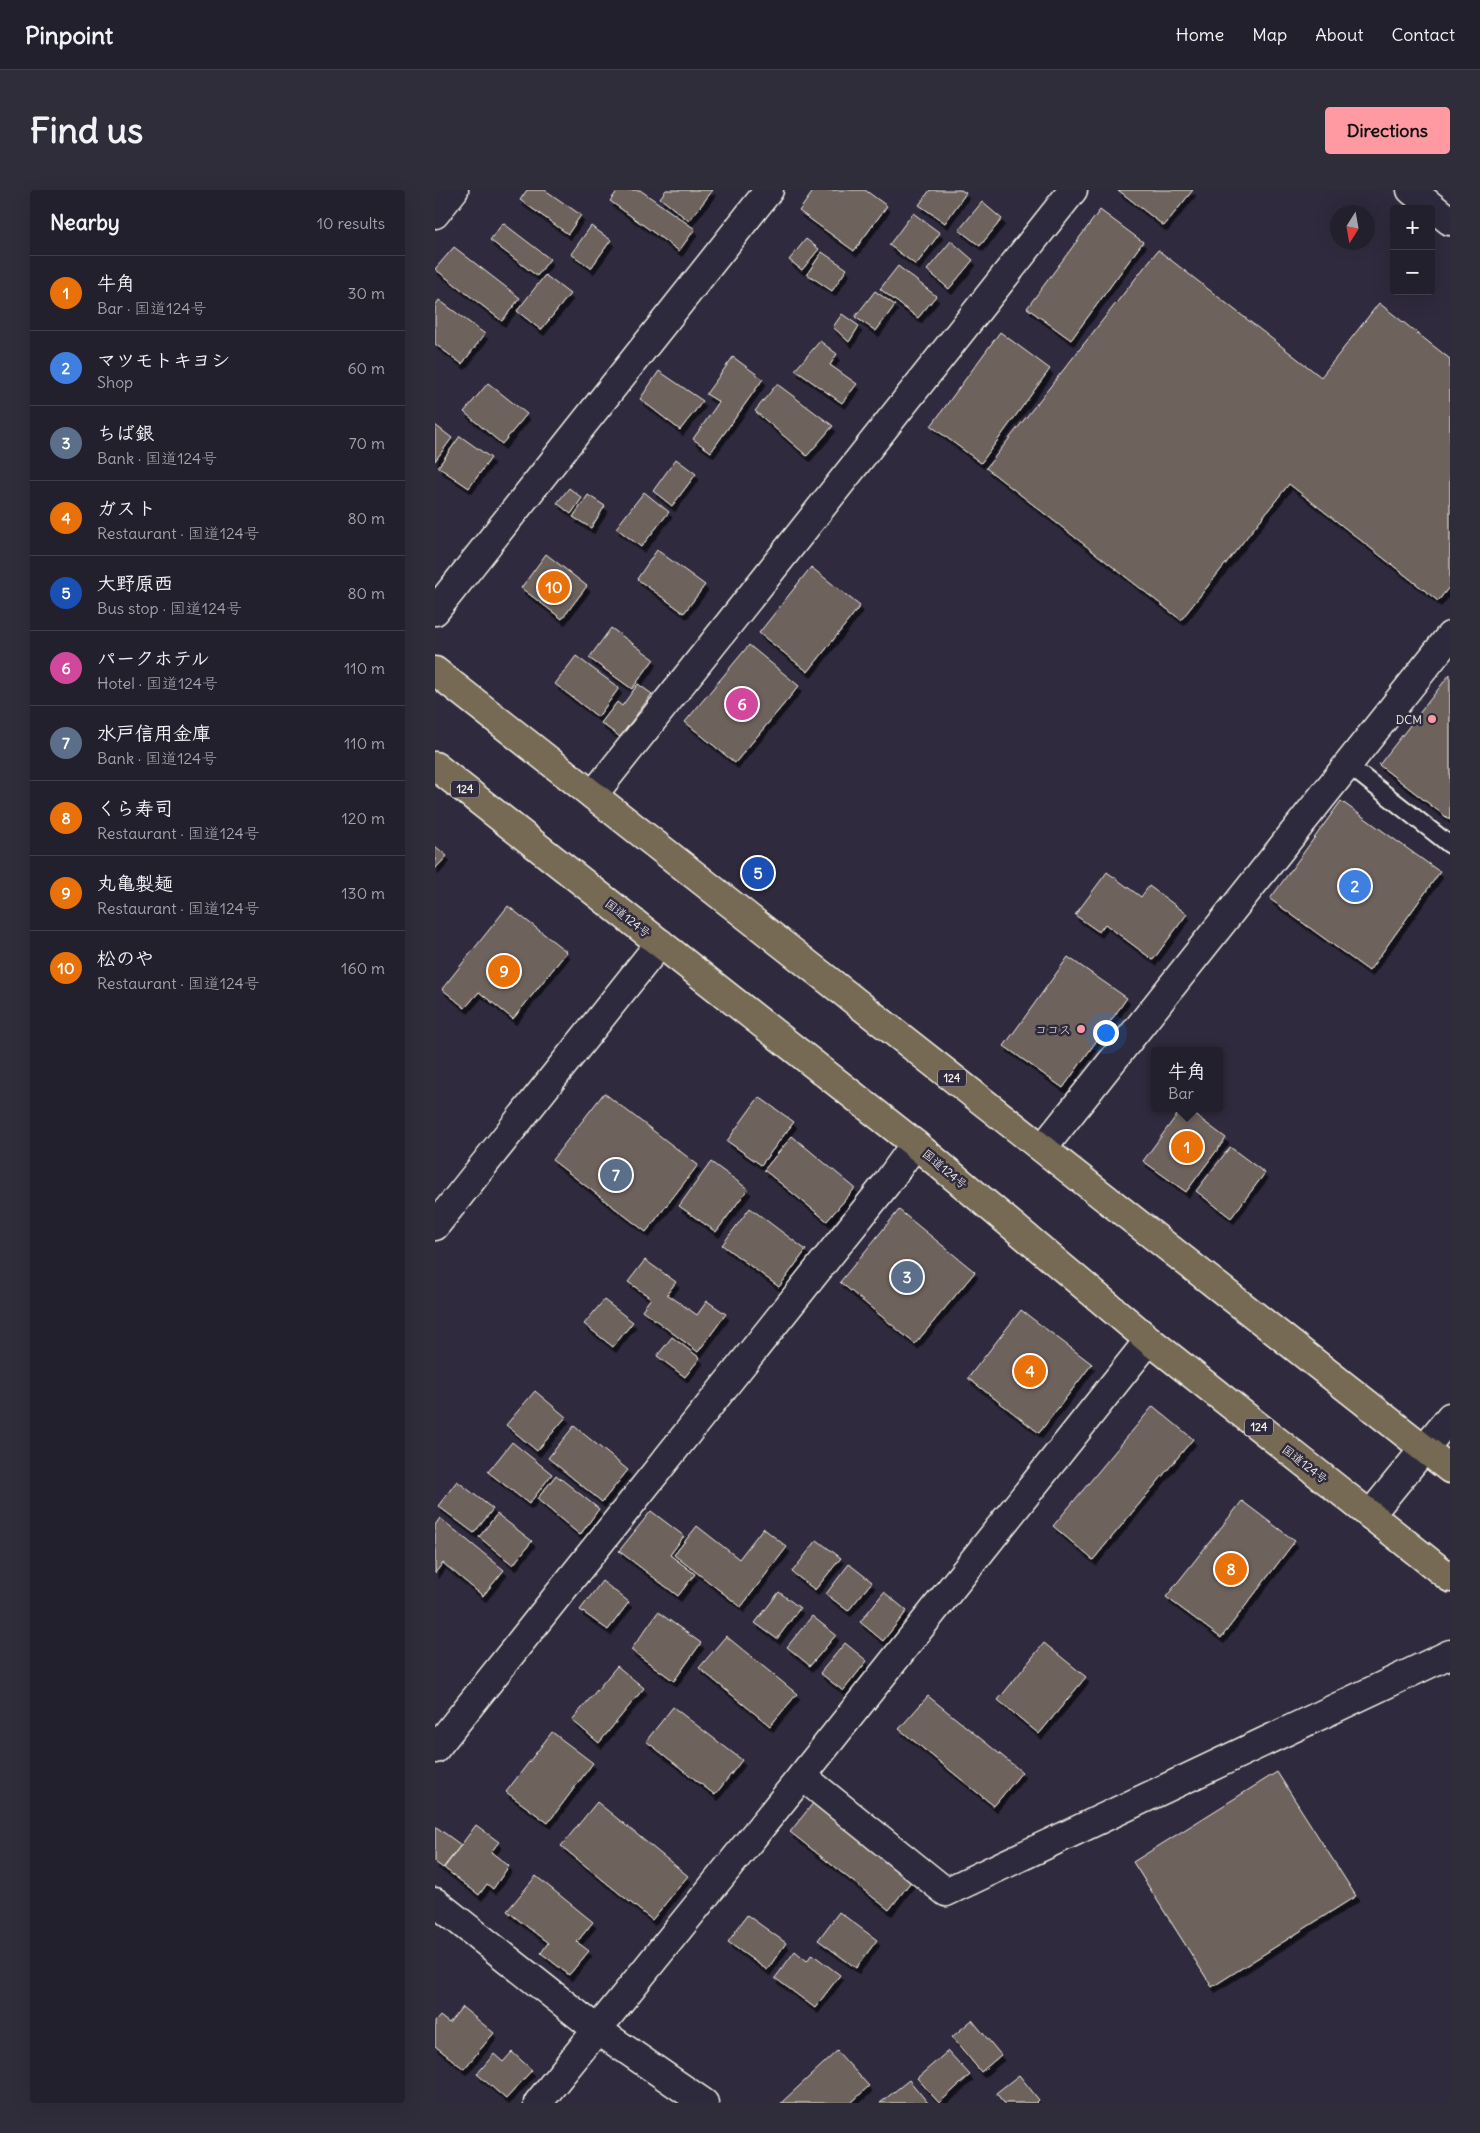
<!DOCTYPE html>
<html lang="en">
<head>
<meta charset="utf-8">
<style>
	body { margin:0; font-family:Delius,"Klee One",sans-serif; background:#2f2d3a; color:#f1f3f6 }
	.controls { position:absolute; right:15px; top:15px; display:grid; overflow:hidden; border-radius:5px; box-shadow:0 5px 20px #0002 }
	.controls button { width:45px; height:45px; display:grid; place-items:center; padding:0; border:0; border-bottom:1px solid #403e4a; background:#23202e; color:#f1f3f6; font:25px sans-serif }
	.compass { position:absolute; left:895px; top:15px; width:45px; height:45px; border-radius:50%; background:#23202e; box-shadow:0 5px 20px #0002; rotate:191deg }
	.you { position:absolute; left:670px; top:842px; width:18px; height:18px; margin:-12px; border:4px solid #fff; border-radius:50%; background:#1a73e8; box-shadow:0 0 0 8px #1a73e833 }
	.badge { display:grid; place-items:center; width:32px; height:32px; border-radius:50%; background:#ff9aa2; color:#fff; font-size:16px; font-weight:700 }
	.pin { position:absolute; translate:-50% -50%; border:2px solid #fff; box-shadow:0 1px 5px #0006 }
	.popup { position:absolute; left:716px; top:857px; width:72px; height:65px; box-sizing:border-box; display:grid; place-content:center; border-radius:5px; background:#23202e; filter:drop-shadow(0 1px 4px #0005); font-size:16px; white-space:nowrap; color:#a3a3aa }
	.popup b { font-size:19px; color:#f1f3f6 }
	.popup::after { content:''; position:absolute; left:50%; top:100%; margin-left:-10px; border:10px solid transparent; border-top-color:#23202e }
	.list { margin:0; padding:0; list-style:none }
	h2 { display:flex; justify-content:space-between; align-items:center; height:65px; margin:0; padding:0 20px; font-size:21px }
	h2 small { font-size:16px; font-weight:400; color:#a3a3aa }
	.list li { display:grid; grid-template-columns:32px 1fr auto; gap:15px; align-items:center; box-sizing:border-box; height:75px; padding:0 20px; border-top:1px solid #403e4a }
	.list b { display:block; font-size:19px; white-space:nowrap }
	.list p { margin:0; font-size:16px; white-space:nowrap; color:#a3a3aa }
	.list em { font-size:16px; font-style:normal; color:#a3a3aa }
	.map { position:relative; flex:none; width:1015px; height:1913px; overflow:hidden; border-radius:5px }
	header { display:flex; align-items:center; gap:30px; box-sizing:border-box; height:70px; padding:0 25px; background:#23202e; border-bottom:1px solid #403e4a }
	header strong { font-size:24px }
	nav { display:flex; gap:28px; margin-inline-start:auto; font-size:18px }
	.intro { display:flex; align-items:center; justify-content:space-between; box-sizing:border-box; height:120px; padding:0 30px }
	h1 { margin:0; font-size:35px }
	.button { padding:12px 22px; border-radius:5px; background:#ff9aa2; color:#111; font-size:18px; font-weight:700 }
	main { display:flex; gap:30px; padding:0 30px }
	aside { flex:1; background:#23202e; border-radius:5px; box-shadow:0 5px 20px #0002 }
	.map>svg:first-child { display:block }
	.building { fill:#6e625d; stroke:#f4f1e8; filter:url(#shadow) }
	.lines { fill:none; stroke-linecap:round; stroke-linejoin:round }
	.service-casing { stroke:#f4f1e8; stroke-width:20 }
	.minor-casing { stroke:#f4f1e8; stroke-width:31 }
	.tertiary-casing { stroke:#f4f1e8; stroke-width:31 }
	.trunk-casing { stroke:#f4f1e8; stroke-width:31 }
	.service { stroke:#2f2a3d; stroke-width:16 }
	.minor { stroke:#2f2a3d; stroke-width:28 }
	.tertiary { stroke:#2f2a3d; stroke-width:28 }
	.trunk { stroke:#776a54; stroke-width:28 }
	.poi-dot { fill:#ff9aa2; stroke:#2f2a3d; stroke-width:2 }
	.labels { text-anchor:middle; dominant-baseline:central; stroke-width:5; stroke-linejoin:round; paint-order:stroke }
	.shield { fill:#2f2a3d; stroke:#b9b5b5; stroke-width:1 }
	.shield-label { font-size:11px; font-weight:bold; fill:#f4f1e8 }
	.poi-label { font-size:12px; fill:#f4f1e8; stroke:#2f2a3d; text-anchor:end }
	.street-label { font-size:12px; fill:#f4f1e8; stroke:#2f2a3d }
</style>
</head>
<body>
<header>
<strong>Pinpoint</strong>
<nav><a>Home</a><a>Map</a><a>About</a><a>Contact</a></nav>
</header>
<div class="intro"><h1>Find us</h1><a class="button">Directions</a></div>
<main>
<aside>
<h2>Nearby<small>10 results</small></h2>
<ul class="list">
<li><span class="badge" style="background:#e8710a">1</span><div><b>牛角</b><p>Bar · 国道124号</p></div><em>30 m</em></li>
<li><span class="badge" style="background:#3f7fe0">2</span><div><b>マツモトキヨシ</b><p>Shop</p></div><em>60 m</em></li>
<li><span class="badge" style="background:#5c6f8a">3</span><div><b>ちば銀</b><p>Bank · 国道124号</p></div><em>70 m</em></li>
<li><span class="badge" style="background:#e8710a">4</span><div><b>ガスト</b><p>Restaurant · 国道124号</p></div><em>80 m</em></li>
<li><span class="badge" style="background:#1a4fb4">5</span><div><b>大野原西</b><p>Bus stop · 国道124号</p></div><em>80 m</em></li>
<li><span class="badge" style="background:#d1479c">6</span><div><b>パークホテル</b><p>Hotel · 国道124号</p></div><em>110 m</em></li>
<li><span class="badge" style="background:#5c6f8a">7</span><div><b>水戸信用金庫</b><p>Bank · 国道124号</p></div><em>110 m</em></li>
<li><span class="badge" style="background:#e8710a">8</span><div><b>くら寿司</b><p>Restaurant · 国道124号</p></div><em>120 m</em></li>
<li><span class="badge" style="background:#e8710a">9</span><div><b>丸亀製麺</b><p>Restaurant · 国道124号</p></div><em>130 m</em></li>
<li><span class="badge" style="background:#e8710a">10</span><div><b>松のや</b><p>Restaurant · 国道124号</p></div><em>160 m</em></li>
</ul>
</aside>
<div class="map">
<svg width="1015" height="1913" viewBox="0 0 1015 1913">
	<defs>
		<filter id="shadow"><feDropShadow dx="3" dy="5.5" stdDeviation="0" flood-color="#0009"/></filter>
	</defs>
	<rect width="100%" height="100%" fill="#2f2a3d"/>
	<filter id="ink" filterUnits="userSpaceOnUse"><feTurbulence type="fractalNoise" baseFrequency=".02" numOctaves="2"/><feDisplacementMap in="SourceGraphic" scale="10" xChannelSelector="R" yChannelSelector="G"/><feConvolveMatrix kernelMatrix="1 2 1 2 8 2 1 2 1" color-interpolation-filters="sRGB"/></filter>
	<g filter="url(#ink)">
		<path class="building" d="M92,0H110L146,25L133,44L85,10Z
			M183,0H205L260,39L244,61L175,11Z
			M231,0H278L254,31L225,8Z
			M379,0H430L452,16L419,61L364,21Z
			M495,0H526L531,3L510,33L484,15Z
			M683,0H758L729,36Z
			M547,12L567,29L545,56L524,40Z
			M665,20L708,52L636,150L592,118Z
			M478,23L505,43L481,75L454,55Z
			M68,33L115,69L102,86L55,50Z
			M156,36L176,50L156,78L136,64Z
			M371,49L384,59L367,80L354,70Z
			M516,51L538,70L514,99L492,80Z
			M19,57L85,108L67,131L0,79Z
			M723,60L886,187L944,113L1015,169V396L1003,411L854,294L746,430L551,278Z
			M387,62L412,79L397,101L372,84Z
			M463,76L501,106L483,128L445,99Z
			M110,85L135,104L106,140L82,121Z
			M440,101L460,115L441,141L420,127Z
			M4,110L50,144L27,174L0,154V116Z
			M407,124L424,136L414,152L398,137Z
			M565,142L615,179L546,273L496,236Z
			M385,151L402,164L395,175L422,194L407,213L360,180Z
			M298,167L328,189L276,262L258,249L284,212L271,204Z
			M224,181L268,211L245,240L205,209Z
			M53,193L92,224L67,254L29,222Z
			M342,194L398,236L372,266L320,221Z
			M0,235L17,248L0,271Z
			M25,246L56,268L34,298L3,277Z
			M241,269L261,284L237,316L218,301Z
			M134,298L147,308L136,324L122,313Z
			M209,302L234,322L206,357L181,338Z
			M153,305L170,316L156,338L138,327Z
			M222,360L270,395L249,423L202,389Z
			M111,364L152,396L127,429L86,398Z
			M376,377L425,416L373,482L324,443Z
			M176,438L219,469L197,499L154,468Z
			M314,455L364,496L300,573L250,532Z
			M141,466L184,498L163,527L120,494Z
			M1015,484V630L944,575Z
			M203,494L217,504L185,547L166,533L182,512L187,516Z
			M906,611L1005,682L934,781L835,709Z
			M0,656L12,666L0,679Z
			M672,682L706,707L714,696L752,724L718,770L670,734L664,742L640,725Z
			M73,716L132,762L78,829L44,802L30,818L7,799Z
			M633,767L692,808L628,898L569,856Z
			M169,903L263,975L211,1042L117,970Z
			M324,907L359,932L326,975L292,951Z
			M747,918H751L791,948L751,1002L708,971Z
			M357,946L420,998L392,1031L329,980Z
			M795,957L830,983L796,1028L761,1001Z
			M276,972L313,999L281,1042L244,1016Z
			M315,1018L371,1060L344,1097L287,1055Z
			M464,1020L540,1082L480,1154L405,1092Z
			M210,1070L241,1092L232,1104L262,1125L272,1111L291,1124L263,1162L207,1120L216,1108L193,1092Z
			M169,1110L198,1132L178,1157L149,1134Z
			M586,1120L657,1174L604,1243L533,1188Z
			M237,1147L265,1168L250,1187L222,1166Z
			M100,1201L131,1227L102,1261L71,1235Z
			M718,1216L758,1249L658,1370L618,1336Z
			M139,1236L193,1280L167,1312L113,1268Z
			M77,1252L117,1284L94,1314L53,1282Z
			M121,1285L164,1319L145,1345L102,1309Z
			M22,1291L58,1319L39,1343L3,1316Z
			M807,1311L860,1351L786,1448L731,1407Z
			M216,1321L249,1346L235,1365L260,1384L243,1406L184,1361Z
			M62,1324L97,1351L78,1375L44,1347Z
			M5,1328L69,1380L48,1406L8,1373L0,1383V1335Z
			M262,1336L304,1369L328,1338L352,1357L306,1417L239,1365Z
			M382,1350L406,1368L380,1400L357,1382Z
			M414,1374L437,1392L413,1421L391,1404Z
			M167,1391L194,1412L173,1440L145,1420Z
			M344,1402L365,1418L342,1449L320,1433Z
			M449,1402L472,1421L448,1451L425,1432Z
			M223,1422L266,1453L239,1491L196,1460Z
			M377,1426L401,1445L375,1476L352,1457Z
			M291,1446L362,1504L335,1536L264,1478Z
			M410,1453L432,1471L408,1501L385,1483Z
			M609,1453L651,1487L604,1544L563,1510Z
			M182,1476L209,1498L164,1553L137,1530Z
			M493,1506L587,1582L559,1616L464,1539Z
			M238,1517L307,1570L280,1605L211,1551Z
			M117,1542L158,1573L113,1633L71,1602Z
			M842,1582L921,1706L777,1797L698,1672Z
			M162,1612L253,1686L217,1730L126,1656Z
			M379,1612L478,1689L454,1720L355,1642Z
			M41,1635L64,1652L56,1662L74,1676L58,1699L52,1694L44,1705L9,1678Z
			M0,1636L26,1655L8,1678L0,1672Z
			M101,1686L158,1732L142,1752L154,1761L134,1785L106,1763L113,1753L72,1721Z
			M404,1722L442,1750L421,1778L383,1750Z
			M312,1725L351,1753L332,1780L293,1752Z
			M360,1761L372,1771L377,1764L405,1785L380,1818L340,1788Z
			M27,1817L59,1843L29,1879L0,1856V1832L5,1826L14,1833Z
			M537,1830L566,1865L546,1882L517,1847Z
			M402,1861L434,1896L416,1913H346Z
			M513,1861L535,1885L504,1913L482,1888Z
			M77,1862L97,1880L71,1909L42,1884L59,1864L68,1872Z
			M584,1885L604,1910L601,1913H569L561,1903Z
			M474,1890L493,1913H445Z"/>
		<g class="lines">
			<defs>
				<path id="service" d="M913,575L1015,655"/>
				<path id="minor" d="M0,421L334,0
					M158,605L638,0
					M608,958L1015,446
					M0,1036L225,753
					M0,1559L452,993L480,954
					M367,1586L511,1702L1015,1464"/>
				<path id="tertiary" d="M976,0L1015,31
					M0,24L19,0
					M935,1325L1015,1227
					M0,1712L161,1839L269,1913
					M103,1913L367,1586L714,1150"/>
				<path id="trunk" d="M0,481L1015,1279
					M0,576L480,954L714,1150L1015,1388"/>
			</defs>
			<use href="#service" class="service-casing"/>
			<use href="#minor" class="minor-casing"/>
			<use href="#tertiary" class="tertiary-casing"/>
			<use href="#trunk" class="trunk-casing"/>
			<use href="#service" class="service"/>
			<use href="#minor" class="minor"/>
			<use href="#tertiary" class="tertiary"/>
			<use href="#trunk" class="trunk"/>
		</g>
	</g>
	<g class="poi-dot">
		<circle cx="997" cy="529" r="5"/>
		<circle cx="646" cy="839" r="5"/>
	</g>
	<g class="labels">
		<g class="shield">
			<rect x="16" y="590.5" width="28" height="17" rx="4"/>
			<rect x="503" y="879.5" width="28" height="17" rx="4"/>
			<rect x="810" y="1228.5" width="28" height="17" rx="4"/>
		</g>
		<g class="shield-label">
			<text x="30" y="599">124</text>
			<text x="517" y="888">124</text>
			<text x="824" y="1237">124</text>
		</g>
		<g class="poi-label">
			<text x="987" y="529">DCM</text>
			<text x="636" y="839">ココス</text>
		</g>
		<g class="street-label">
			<text transform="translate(193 728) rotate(38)">国道124号</text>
			<text transform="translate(510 979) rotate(40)">国道124号</text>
			<text transform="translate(870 1274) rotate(38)">国道124号</text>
		</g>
	</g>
</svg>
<div class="controls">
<button>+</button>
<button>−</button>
</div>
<svg class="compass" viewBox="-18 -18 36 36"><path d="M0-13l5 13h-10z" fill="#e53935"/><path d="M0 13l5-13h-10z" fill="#a3a3aa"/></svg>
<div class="you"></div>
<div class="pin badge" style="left:752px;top:957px;background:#e8710a">1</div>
<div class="popup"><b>牛角</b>Bar</div>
<div class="pin badge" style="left:920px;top:696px;background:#3f7fe0">2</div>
<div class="pin badge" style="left:472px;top:1087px;background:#5c6f8a">3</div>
<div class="pin badge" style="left:595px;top:1181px;background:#e8710a">4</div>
<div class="pin badge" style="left:323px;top:683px;background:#1a4fb4">5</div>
<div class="pin badge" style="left:307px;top:514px;background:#d1479c">6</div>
<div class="pin badge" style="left:181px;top:985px;background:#5c6f8a">7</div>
<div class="pin badge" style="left:796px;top:1379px;background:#e8710a">8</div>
<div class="pin badge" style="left:69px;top:781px;background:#e8710a">9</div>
<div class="pin badge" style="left:119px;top:397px;background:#e8710a">10</div>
</div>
</main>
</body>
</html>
